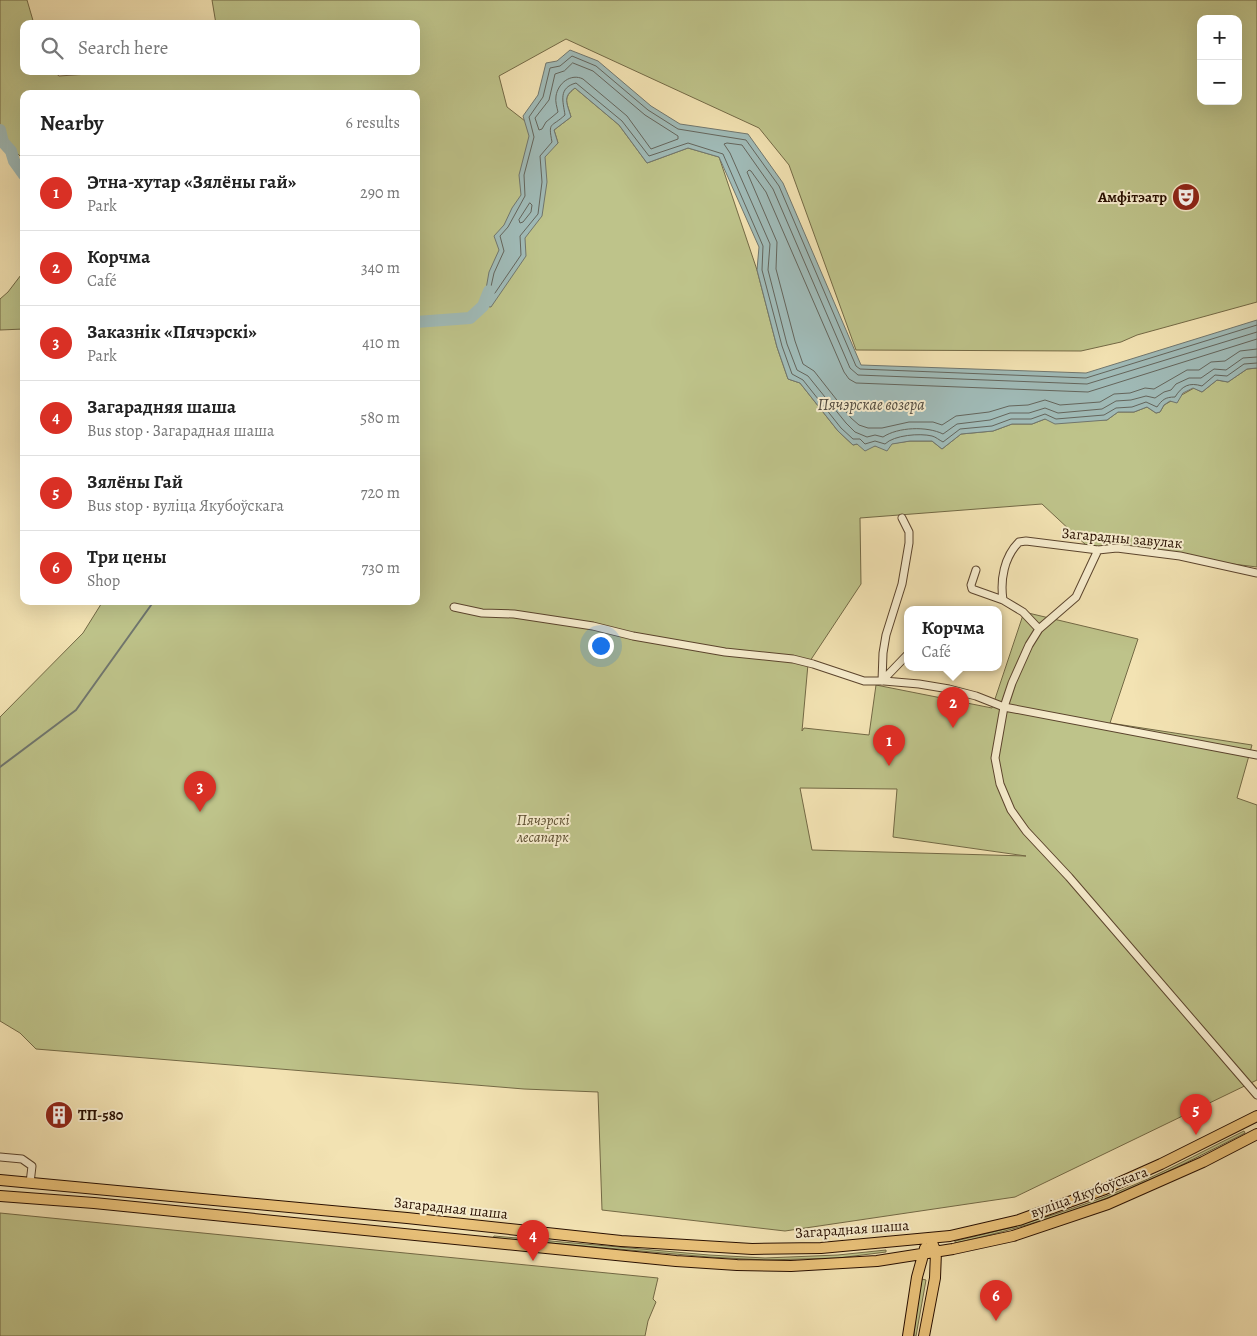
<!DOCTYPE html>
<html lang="en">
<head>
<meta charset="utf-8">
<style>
	body { margin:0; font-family:Alegreya,serif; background:#f6f6f6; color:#222 }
	.controls { position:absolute; right:15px; top:15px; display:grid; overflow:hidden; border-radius:10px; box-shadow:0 5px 20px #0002 }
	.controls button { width:45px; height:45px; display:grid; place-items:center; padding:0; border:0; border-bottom:1px solid #e0e0e0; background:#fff; color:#222; font:25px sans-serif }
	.you { position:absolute; left:600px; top:645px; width:18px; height:18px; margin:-12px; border:4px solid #fff; border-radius:50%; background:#1a73e8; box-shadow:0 0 0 8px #1a73e833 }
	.badge { display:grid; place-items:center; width:32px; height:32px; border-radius:50%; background:#d93025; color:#fff; font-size:16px; font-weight:700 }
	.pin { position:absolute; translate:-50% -41px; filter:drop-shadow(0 1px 2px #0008) }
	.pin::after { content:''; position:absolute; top:26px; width:18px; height:15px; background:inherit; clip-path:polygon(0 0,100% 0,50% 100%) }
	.popup { position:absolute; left:904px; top:606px; width:98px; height:65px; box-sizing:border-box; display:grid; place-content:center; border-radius:10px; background:#fff; filter:drop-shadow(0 1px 4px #0005); font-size:16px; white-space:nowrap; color:#767676 }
	.popup b { font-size:19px; color:#222 }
	.popup::after { content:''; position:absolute; left:50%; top:100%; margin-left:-10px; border:10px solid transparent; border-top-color:#fff }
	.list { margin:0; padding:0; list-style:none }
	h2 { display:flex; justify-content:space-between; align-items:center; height:65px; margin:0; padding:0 20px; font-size:21px }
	h2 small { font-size:16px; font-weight:400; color:#767676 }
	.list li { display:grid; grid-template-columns:32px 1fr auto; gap:15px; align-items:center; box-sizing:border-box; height:75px; padding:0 20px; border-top:1px solid #e0e0e0 }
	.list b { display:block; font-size:19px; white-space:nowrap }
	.list p { margin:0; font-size:16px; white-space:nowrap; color:#767676 }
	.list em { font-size:16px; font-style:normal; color:#767676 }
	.icon { flex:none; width:28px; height:28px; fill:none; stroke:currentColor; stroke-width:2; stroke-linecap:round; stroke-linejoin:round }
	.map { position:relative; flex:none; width:1257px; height:1336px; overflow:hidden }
	.search { position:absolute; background:#fff; box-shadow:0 5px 20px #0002; left:20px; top:20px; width:400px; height:55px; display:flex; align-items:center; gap:12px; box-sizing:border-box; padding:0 18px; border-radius:10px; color:#767676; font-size:19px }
	.panel { position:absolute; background:#fff; box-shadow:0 5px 20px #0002; left:20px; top:90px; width:400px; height:515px; border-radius:10px }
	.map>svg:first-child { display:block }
	.green { fill:#bec38a; stroke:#736945; fill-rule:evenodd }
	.water { fill:#a0bbb8; stroke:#70766e }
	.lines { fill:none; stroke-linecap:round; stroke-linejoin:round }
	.shore { stroke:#64655c; stroke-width:1 }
	.stream { stroke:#70766e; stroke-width:2 }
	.river { stroke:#a0bbb8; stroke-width:12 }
	.minor-casing { stroke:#5b442d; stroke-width:9 }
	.primary-casing { stroke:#280f00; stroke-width:12 }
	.minor { stroke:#f7edce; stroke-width:7 }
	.primary { stroke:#eac27a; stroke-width:10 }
	.labels { text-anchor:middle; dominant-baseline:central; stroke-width:4; stroke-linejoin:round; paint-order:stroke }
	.poi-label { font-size:15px; font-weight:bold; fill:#280f00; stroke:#f7edce; text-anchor:end }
	.street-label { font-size:15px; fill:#280f00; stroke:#f7edce }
	.park-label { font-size:15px; font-style:italic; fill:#5c4e30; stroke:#f7edce }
	.water-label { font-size:16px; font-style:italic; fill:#524b40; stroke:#f7edce }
</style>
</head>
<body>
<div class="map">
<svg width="1257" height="1336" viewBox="0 0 1257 1336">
	<rect width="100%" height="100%" fill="#f3e3b3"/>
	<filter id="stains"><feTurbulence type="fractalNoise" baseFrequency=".004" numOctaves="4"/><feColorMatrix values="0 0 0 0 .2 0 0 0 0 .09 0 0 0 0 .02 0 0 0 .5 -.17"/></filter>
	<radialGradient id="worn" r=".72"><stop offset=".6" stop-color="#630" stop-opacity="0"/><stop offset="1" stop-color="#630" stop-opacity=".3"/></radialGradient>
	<path class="green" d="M0,0H27L34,24H24V71H53L59,76L133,71H416V24H216L212,0H1257V302L1137,335L1121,342L1081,351L856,350L789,165L759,128L566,39L499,76L507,107L556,145L558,143L554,130L571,117C567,102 562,98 575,88L619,125L647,163L688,148L719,157L757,270L777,347L788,379L800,383L838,431L853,445L857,444L875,446L910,441H932L942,449L961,434L993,431L1012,424H1032L1045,419L1107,420L1118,412H1134L1147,407L1156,413L1160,412L1164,405L1194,388L1202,392L1217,380L1228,382L1247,369L1257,368V567L1087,546L1042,504L860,518L861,584L808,664L802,731L804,728L869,735L876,685L992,708L1024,612L1138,639L1110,723L1252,745L1237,798L1257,805V1080L1015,1197L785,1231L602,1210L598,1092L524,1089L36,1049L20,1033L0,1021V717L83,633L103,601H416V94H24V165L22,158L0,136ZM1201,19H1238V101H1201ZM800,788L897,789L893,837L1026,856L812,850Z
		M24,271V329L0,330V299L8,292Z
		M1244,1131L1245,1133C1210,1151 1176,1168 1141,1184C1082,1210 1019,1229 955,1243V1241C1018,1227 1081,1208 1141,1182C1176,1166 1209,1148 1244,1131Z
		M0,1213L658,1278L653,1299L656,1302L648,1321L645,1336H0Z
		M494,1236L709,1255L765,1258L838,1255L886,1250V1252L838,1258L766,1260L709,1257L493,1238Z
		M922,1279L926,1280L916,1336H914L916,1312Z"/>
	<path class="water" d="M570,50L598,61L651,106L680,124L748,134L783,183L861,365L1086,373L1257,320V368L1247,369L1228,382L1217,380L1202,392L1193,388L1183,393L1177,403L1170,401L1164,405L1160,412L1156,413L1147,407L1134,412H1118L1107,420L1055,424L1045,419L1032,424H1012L993,431L961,434L942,449L932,441H910L892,444L887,451L875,446L865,451L857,444L853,445L838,431L800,383L788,379L777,347L757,270L759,247L719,157L688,148L647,163L619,125L575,88C562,97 567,103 571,117L554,130L558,143L545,157L547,182L542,216L525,238L526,256L491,307L483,306L489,272L499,250L494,236L504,225L512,208L521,195L519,175L529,136L523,116L538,95L546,63L557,61Z"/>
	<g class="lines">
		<path class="shore" d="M573,63L593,71L645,115L678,136V139L651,149L627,116L583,79C571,73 558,83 556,96C555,102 557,107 558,112L546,122L542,129L539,130L535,118L549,100L555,74L564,71Z
			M530,203L532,205L531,212L523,222L520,223L519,220Z
			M1257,325L1086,378L860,369L856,366L779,186L746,140L678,129L648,110L596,66L572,56L560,66L550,68L543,97L529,117L534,137L524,175L525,196L508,227L500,236L504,251L494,273L490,291L492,294L495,293L521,255L520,236L538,214L542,182L540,156L552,142C548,121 551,128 565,115C563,101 558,88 576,83L622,121L649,156L688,143L723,154L763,246L762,270L782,346L792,374L803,380L841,428L853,439H860L865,444L875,441L885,444C894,435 920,433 932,436C936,437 939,440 943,442L960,429L992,426L1011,419H1031L1045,414L1056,419L1104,415L1116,408L1132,407L1146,402L1157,407C1162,400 1165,397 1175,397C1182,386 1189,382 1202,386L1215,375L1227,376L1244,364L1257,363
			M1257,332L1087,384L858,375L850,368L773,189L742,145L727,143L724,144L730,153L770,244L768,270L787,344L797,370L808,376L846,423L855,432L867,437L875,435L883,437C898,427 927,426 943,434L957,424L990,420L1010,413H1029L1045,408L1058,413L1102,409L1116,401L1131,400L1146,396L1155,398L1164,392L1171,390L1176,384L1189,378H1201L1214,369L1226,370L1243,358L1257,357
			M1257,339L1088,392L856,383L849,379L844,372L766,192L751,171L749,170L747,172L777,242L776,269L795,341L803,364L814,371L851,418L859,425L868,428H882L909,422H933L942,425L956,416L989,412L1009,406L1028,405L1045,400L1060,405L1100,402L1114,394L1130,393L1145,388L1154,389L1187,370H1199L1211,362L1225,361L1240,351L1257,349"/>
		<path class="stream" d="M0,767L76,710L154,601"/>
		<path class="river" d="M0,130L3,142L11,151L14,161L24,175
			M416,322L470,318L483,306L489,291"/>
		<defs>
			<path id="minor" d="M1098,550L1076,597L1039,629L1029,645L1012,683L1004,707L995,758L1000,784L1011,810L1026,831L1069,877L1257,1095
				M976,570L971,585L972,589L1003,600L1023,612L1039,629
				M1003,600C1000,580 1004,557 1019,542L1026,541L1098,550L1117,548L1180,556L1257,573
				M454,607L482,613L514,614L593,626L633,636L725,652L793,659L813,664L864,681H884L919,684L949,689L976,696L1004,707L1257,755
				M882,681L883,653L886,635L902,584L909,543V532L902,518
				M882,681L908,654
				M0,1157L22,1159L32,1166L30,1183"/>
			<path id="primary" d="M0,1180L407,1218L621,1241L752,1249L821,1248L950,1236L1019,1220L1105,1189L1161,1164L1257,1116
				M0,1196L94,1203L676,1261L737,1265L791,1266L877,1261L953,1249L1013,1236L1108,1204L1203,1162L1257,1134
				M908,1336L917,1277L925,1248
				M924,1336L935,1278L936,1252L930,1238"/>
		</defs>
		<use href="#minor" class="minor-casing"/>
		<use href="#primary" class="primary-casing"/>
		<use href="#minor" class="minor"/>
		<use href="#primary" class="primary"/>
	</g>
	<defs>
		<symbol id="theatre-disc" viewBox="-11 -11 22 22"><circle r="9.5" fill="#8f2418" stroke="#f7edce"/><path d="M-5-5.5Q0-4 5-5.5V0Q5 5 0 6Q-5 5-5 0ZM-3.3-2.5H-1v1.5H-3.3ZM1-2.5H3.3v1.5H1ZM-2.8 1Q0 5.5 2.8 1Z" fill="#fff"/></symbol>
		<symbol id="building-disc" viewBox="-11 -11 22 22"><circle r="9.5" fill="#8f2418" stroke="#f7edce"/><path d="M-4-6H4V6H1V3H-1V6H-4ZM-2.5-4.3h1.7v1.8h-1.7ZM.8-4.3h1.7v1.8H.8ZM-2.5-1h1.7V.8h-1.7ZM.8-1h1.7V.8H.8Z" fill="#fff"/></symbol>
	</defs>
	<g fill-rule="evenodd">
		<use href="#theatre-disc" x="1170" y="181" width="32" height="32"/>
		<use href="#building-disc" x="43" y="1099" width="32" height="32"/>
	</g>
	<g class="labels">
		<g class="poi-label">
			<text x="1167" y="197">Амфітэатр</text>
			<text x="78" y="1115" text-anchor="start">ТП-580</text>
		</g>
		<g class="street-label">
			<text transform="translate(1122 538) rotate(5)">Загарадны завулак</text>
			<text transform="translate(1089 1192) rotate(-20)">вуліца Якубоўскага</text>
			<text transform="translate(451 1208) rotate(6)">Загарадная шаша</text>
			<text transform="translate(852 1229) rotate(-4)">Загарадная шаша</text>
		</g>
		<g class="park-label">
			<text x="543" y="820">Пячэрскі<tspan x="543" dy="17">лесапарк</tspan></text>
		</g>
		<g class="water-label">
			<text x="871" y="405">Пячэрскае возера</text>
		</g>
	</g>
	<rect width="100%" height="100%" filter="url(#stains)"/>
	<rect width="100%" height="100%" fill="url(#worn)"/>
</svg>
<div class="controls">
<button>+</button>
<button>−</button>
</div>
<div class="you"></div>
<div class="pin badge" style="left:889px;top:766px">1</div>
<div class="pin badge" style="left:953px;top:728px">2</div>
<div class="popup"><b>Корчма</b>Café</div>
<div class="pin badge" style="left:200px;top:812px">3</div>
<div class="pin badge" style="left:533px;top:1261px">4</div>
<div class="pin badge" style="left:1196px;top:1135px">5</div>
<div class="pin badge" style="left:996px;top:1321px">6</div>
<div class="search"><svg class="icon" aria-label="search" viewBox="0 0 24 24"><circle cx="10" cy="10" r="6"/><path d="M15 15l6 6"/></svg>Search here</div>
<section class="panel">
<h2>Nearby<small>6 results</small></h2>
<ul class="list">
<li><span class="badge">1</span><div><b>Этна-хутар «Зялёны гай»</b><p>Park</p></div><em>290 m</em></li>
<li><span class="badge">2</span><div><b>Корчма</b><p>Café</p></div><em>340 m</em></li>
<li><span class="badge">3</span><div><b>Заказнік «Пячэрскі»</b><p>Park</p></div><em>410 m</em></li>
<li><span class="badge">4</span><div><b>Загарадняя шаша</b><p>Bus stop · Загарадная шаша</p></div><em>580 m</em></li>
<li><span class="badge">5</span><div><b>Зялёны Гай</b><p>Bus stop · вуліца Якубоўскага</p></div><em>720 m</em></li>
<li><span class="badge">6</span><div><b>Три цены</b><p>Shop</p></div><em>730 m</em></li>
</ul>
</section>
</div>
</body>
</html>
